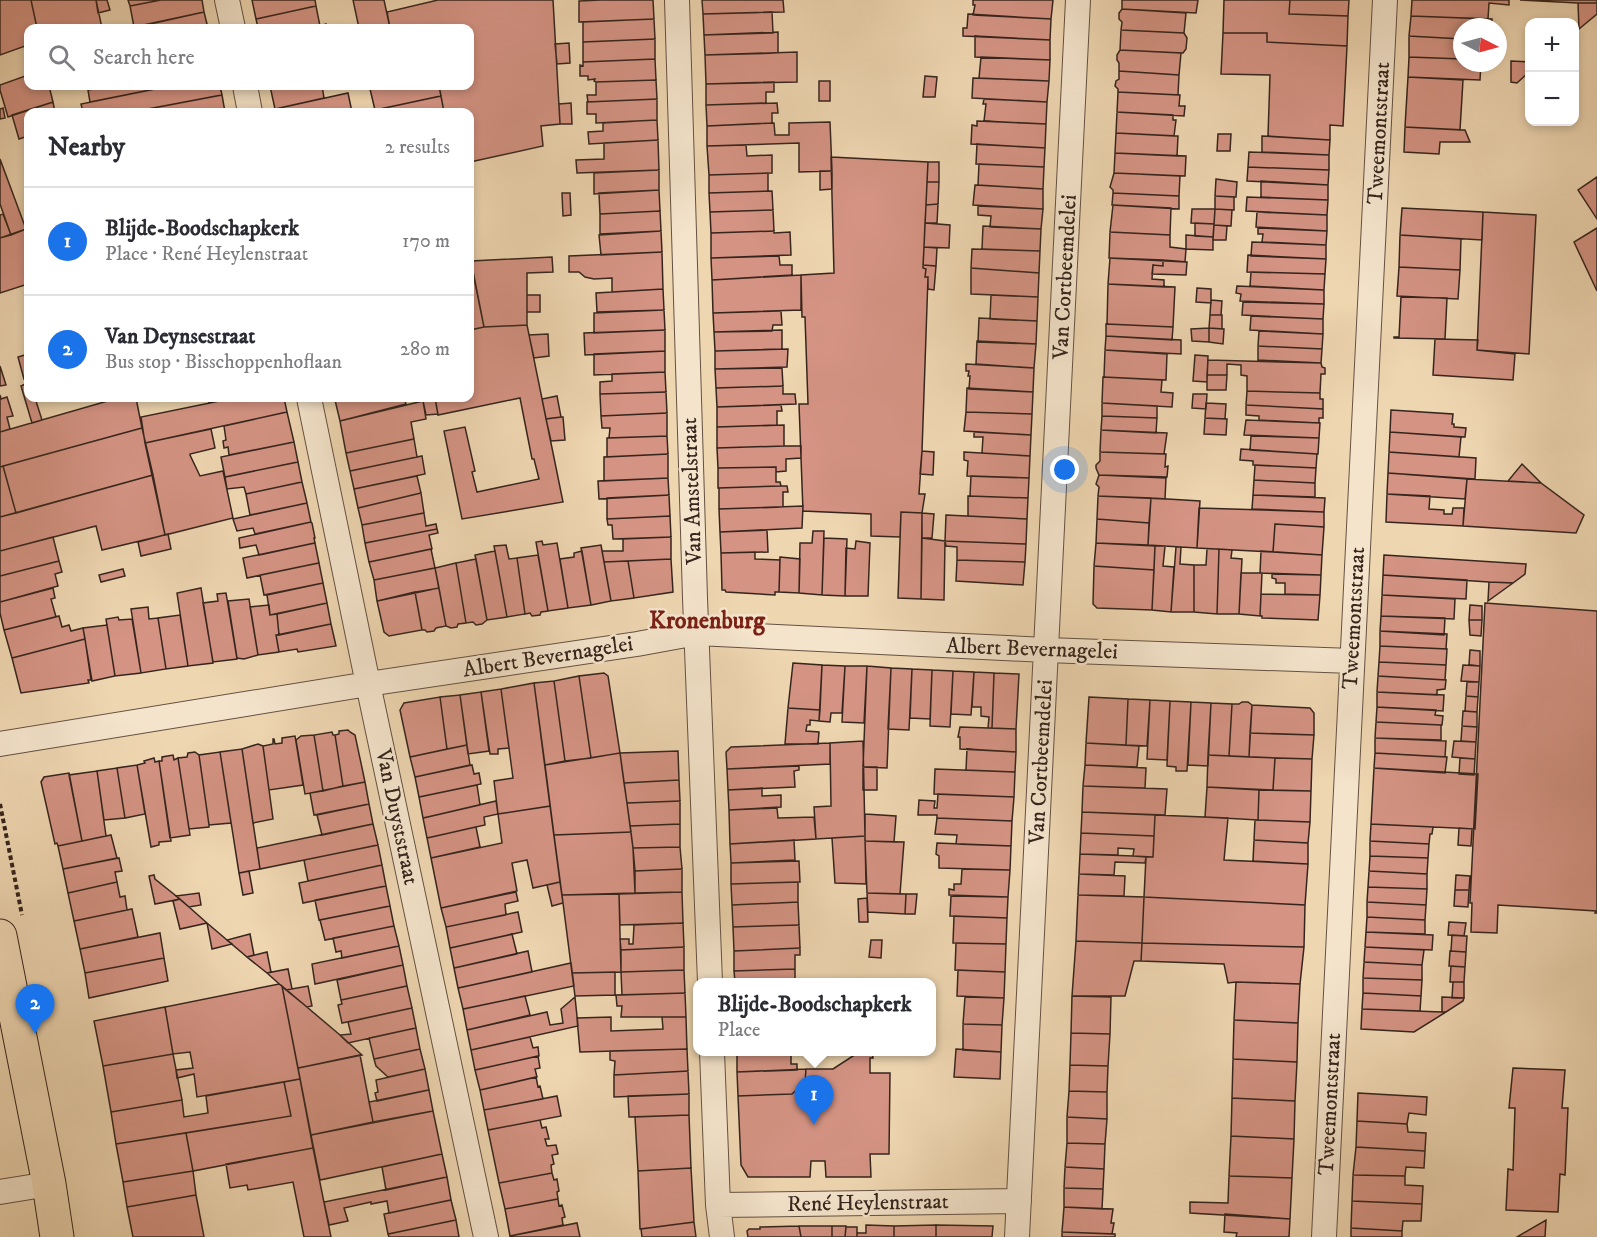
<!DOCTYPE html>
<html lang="en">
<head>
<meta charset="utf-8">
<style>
	body { margin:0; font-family:"IM FELL DW Pica",serif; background:#f7f7f7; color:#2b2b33 }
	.controls { position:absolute; right:18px; top:18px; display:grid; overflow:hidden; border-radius:12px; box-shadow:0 3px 9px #0003 }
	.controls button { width:54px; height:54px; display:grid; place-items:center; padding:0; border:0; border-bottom:2px solid #e1e1e2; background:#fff; color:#2b2b33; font:30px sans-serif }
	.compass { position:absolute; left:1453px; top:18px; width:54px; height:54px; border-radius:50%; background:#fff; box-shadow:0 3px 9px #0003; rotate:96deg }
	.you { position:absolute; left:1065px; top:470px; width:21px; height:21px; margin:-15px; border:4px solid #fff; border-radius:50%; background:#1a73e8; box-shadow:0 0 0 9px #1a73e833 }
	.badge { display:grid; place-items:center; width:39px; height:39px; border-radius:50%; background:#1a73e8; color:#fff; font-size:20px; font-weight:700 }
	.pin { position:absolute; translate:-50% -50px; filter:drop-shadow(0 2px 3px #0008) }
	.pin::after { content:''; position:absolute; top:32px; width:21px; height:18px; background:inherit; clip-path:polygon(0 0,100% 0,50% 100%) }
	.popup { position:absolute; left:693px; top:978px; width:243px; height:78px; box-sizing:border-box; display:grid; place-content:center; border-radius:12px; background:#fff; filter:drop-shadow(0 2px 4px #0005); font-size:20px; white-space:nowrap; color:#7c7c81 }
	.popup b { font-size:22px; color:#2b2b33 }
	.popup::after { content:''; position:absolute; left:50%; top:100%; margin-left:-12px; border:12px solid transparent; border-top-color:#fff }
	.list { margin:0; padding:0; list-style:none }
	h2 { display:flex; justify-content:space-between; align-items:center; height:78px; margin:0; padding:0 24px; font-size:26px }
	h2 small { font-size:20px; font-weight:400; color:#7c7c81 }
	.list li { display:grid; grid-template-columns:39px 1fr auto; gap:18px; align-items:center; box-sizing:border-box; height:108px; padding:0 24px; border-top:2px solid #e1e1e2 }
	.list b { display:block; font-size:22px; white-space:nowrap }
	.list p { margin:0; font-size:20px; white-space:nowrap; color:#7c7c81 }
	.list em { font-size:20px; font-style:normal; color:#7c7c81 }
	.icon { flex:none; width:33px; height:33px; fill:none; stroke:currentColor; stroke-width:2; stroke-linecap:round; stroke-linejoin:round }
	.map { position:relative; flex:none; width:1597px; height:1237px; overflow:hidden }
	.search { position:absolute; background:#fff; box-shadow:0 3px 9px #0003; left:24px; top:24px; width:450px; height:66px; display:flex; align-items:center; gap:15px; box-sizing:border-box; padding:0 21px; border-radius:12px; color:#7c7c81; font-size:22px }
	.panel { position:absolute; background:#fff; box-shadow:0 3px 9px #0003; left:24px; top:108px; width:450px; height:294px; border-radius:12px }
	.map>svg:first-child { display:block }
	.building { fill:#d49383; stroke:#36251d; stroke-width:1.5 }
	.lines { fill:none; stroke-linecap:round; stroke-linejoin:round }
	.minor-casing { stroke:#645142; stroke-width:26 }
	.primary-casing { stroke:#36251d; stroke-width:35 }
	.path { stroke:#36251d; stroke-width:4; stroke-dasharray:4.5 3; stroke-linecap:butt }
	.minor { stroke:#f4e4cc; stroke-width:24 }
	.primary { stroke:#eed6b1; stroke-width:33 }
	.labels { text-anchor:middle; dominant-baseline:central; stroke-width:5; stroke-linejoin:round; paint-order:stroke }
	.street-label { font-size:22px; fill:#36251d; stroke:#f4e4cc }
	.neighbourhood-label { font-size:24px; font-weight:bold; fill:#7a1f14; stroke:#f4e4cc }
</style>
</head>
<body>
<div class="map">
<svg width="1597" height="1237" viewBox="0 0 1597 1237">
	<rect width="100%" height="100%" fill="#eed6b1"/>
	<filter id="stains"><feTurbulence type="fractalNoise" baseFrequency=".00333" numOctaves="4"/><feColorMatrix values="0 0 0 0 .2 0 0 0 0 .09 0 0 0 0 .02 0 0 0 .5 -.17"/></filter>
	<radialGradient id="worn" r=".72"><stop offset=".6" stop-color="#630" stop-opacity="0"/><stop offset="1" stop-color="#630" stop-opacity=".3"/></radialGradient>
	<path class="building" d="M0,0H31L37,28H28V45L0,55Z
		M31,0H96L102,28H37Z
		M96,0H107L110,10L98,13Z
		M128,0H161L130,6Z
		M161,0H202L204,12L134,27L130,6Z
		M252,0H315L316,6L256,19Z
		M353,0H384L390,28H359Z
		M438,0H553L560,124L541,126L543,146L470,162V112H444L439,86H470V28H390L387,12Z
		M601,0H653L654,19L579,22V1Z
		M702,0H783L784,12L703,14Z
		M973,0H1053L1051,19L973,15L975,5H973Z
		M1122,0H1198L1196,13L1122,9Z
		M1224,0H1290L1289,14L1348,16L1347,46L1267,42V33H1223Z
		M1290,0H1349L1348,16L1289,14Z
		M1412,0H1509V5L1489,3L1488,19L1411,16Z
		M1520,0H1597V3H1578Z
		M1578,3H1597V14L1579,29Z
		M316,6L320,26L306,28H258L256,19Z
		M1122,9L1186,13L1184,33L1121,30L1122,22L1119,19V13Z
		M204,12L208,28H137V27Z
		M772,12L773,33L704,35L703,14Z
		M968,14L1051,19L1050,40L963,36V28H967Z
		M1411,16L1492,19V27H1462V39L1409,36Z
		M654,19L655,39L583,42V22Z
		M326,24L327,28H306L320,26Z
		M1121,30L1184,33L1187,38L1186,49L1183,53L1120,50Z
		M778,32V53L705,55L704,35Z
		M1223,33H1267V42L1347,46L1343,126L1330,125V140L1268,136L1270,75L1221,74Z
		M975,36L1050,40V60L975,57Z
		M1409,36L1462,39V59L1409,57Z
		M655,39V59L583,62V42Z
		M569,43L570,63L557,64L555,44Z
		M1120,50L1181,53L1179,75L1119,71V63L1117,60V55Z
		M797,52V82L706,84L705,55Z
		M981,57L1050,60L1049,81L979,78Z
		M1409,57L1462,59V63H1481L1480,80L1408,77Z
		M655,59L656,80L596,82L594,81L595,79L588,80V76H580V65L583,66V62Z
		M1511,61L1530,62V71L1517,83L1511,82Z
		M1119,71L1179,75L1178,95L1118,92V89L1115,86L1116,81L1119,79Z
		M28,75V86H49L53,102L8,117L0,90V85Z
		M925,76L937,77L935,97H923Z
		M1408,77L1463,80L1460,130L1405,127Z
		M973,78L1049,81L1047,102L972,98Z
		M656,80L657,99L588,102L587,95H596V82Z
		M819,81H830V101H819Z
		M774,82V92H766V103L706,105V84Z
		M112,86H170L90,102L88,90Z
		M170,86H220L222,95L132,112H83L81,104Z
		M270,86H322L324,98L275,109Z
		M384,86H439L441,96L375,110L370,89Z
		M1118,92L1180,95L1179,106H1185L1184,116L1117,112Z
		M348,93L352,112H275V109Z
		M222,95L225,112H132Z
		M441,96L444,112H376L375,110Z
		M657,99V120L596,123V114H587V102Z
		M984,99L1047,102L1046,124L984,121L986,104H983Z
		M53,102L55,112H28V136L19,139L12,115Z
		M571,103L572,124H560L559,104Z
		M777,103L778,113H772V123L707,126L706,105Z
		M3,108L5,118L0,119V109Z
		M1117,112L1173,115V120H1176L1174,136L1116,133Z
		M657,120L658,140L589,144L588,132L603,131V123Z
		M977,121L1046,124L1045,148L971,144L972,125L977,126Z
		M830,122L832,171L799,172V143L707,146V126L774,123L775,135H789V123Z
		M1405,127L1465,130L1470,142H1440L1439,154L1404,152Z
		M1116,133L1178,136L1177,156L1115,153Z
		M1218,134H1231L1230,151H1217Z
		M1262,136L1330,140L1329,155L1262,152Z
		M658,140L659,170L577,173L576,160L604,159V143Z
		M977,144L1045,148L1044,167L976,164Z
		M746,145L747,156L772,155V173L709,175L707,146Z
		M1249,152L1329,155V170L1248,167Z
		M1115,153L1186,156L1185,176L1114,173Z
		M831,157L928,162L923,268L926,269L925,277H928L922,451L919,494H925L922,513L901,512L900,537L871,536V514L803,511L799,404H808L805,317H802L801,275L834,273Z
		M0,159L26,229L11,235L0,204Z
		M928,162H939V182H927Z
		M979,164L1044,167L1043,189L978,185Z
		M1248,167L1329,170L1328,185L1247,181Z
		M659,170V190L594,194V173Z
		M820,171H832V189L820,190Z
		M768,173V191L709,193V175Z
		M1114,173L1180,176L1179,196L1113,193V190L1110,187Z
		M1597,177V219L1578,190Z
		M1216,179L1237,182L1236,197L1215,196Z
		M1261,181L1328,185V200L1261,197Z
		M927,182H939L938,204L926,205Z
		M975,185L1043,189V209L973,205Z
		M659,190L660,211L600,214L599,193Z
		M772,191L773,210L710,212L709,193Z
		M562,193H570L571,215L563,216Z
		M1113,193L1179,196V209L1112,205Z
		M1215,196L1234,197V210L1215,209Z
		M1247,197L1328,200L1327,215L1246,211Z
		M938,204L937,223H925L926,205Z
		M1113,205L1171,208L1170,235L1110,232Z
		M978,206L1043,209L1041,229L990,227L991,216L978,215Z
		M1402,208L1483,212L1482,240L1400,235Z
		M1192,209H1215L1214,224L1191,223Z
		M1215,209L1232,210L1231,226L1214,225Z
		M773,210L774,231L711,233L710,212Z
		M660,211L661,231L600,234V214Z
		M1257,212L1327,215V231L1256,227Z
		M1483,212L1536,215L1529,354L1477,350Z
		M3,214L11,235L0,238V215Z
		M925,223L950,225L949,248L924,247Z
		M1195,223L1214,224L1213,237L1195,236Z
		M1214,225L1227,226L1226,240H1213Z
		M983,226L1041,229L1040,251L982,249Z
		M1258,228L1327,231L1326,245L1262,242L1263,234H1258Z
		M1597,228V291L1574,242Z
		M26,229H28V284L0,293V238Z
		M661,231L662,252L601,255L599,235Z
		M774,231V233L790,232L791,255L711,258V233Z
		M1110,232L1170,235V247L1186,249L1185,262L1109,258Z
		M1186,235L1213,237V250L1186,249Z
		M1400,235L1461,239L1460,270L1399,267Z
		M1252,242L1326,245V259L1251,256Z
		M924,247L937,248L936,266L923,265Z
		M972,249L1040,251L1039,273L971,268Z
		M662,252L663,289L612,292V278L594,279L585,277L579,272H569V256Z
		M1248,255L1326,259L1325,274L1247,272Z
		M779,256L780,265H792V275L712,280L711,258Z
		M552,257L553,272L527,273V325L484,327L471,261Z
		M1110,258L1163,260V266L1153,265L1152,279L1164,280V287L1108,284Z
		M1163,260L1187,262L1186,275L1152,274L1153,265L1163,266Z
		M923,265L936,266L934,290L928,289V277H925L926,269L923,268Z
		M1399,267L1460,270L1458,299L1397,296Z
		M472,268L484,327L470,330V269Z
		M971,268L1039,273L1038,297L971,294Z
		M1251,272L1325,274L1324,290L1250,286Z
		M801,275V310L713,313L712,280Z
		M1108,284L1175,287L1173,327L1107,324Z
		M1237,286L1324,290V304L1240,301L1241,294L1236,293Z
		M1197,288L1211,289V303L1196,302Z
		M663,289L664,310L597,312L596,293Z
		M527,295H540V312H527Z
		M991,295L1038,297L1037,321L990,319Z
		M1401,297L1447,298L1445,339L1394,338V337H1399Z
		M1211,300L1222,301L1221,315H1210Z
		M1243,302L1324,304L1323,319L1242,315Z
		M664,310L665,330L594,333V313Z
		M781,311L782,325H773L772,331L714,332L713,313Z
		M1210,315H1222V329L1209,328Z
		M1251,316L1323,319V334L1250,330Z
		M979,318L1037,321L1036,344L978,342Z
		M1106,324L1173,327L1172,340L1106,336Z
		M527,325L563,502L462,519L444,431L465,427L475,471L472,472L477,492L539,479L534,459H532L520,398L438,415L435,398H470V330L484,327Z
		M1209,328V342L1192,341L1191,329Z
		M1209,328L1224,329L1223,344L1209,342Z
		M665,330V351L585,355L584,333Z
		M782,330V349L715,351L714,332Z
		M1259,331L1323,334L1322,349L1258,346Z
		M548,334L549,356L534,358L529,335Z
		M1106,336L1181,340V354L1105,350Z
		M1435,339L1478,340L1477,350L1515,354L1513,380L1433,375Z
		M977,341L1036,344L1034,368L976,364Z
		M1258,346L1322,349L1321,363L1258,360Z
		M788,349L787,367L715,369V351Z
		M1105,350L1167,354L1166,380L1104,377Z
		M665,351V372L594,375V354Z
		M28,354V378L24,379L18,357Z
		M1195,355L1208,356L1207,382L1193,381Z
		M1208,360L1321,363L1322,367L1325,368V374H1321L1320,393L1247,391V376L1241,375V365L1227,364V375H1207Z
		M966,364L1034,368L1033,392L969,389L970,376H968L969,371H966Z
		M0,366L6,385L0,386Z
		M782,368L783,386L716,388L715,369Z
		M665,372L666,392L600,394V382L612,381V374Z
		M1207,375H1227L1226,390H1207Z
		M1103,377L1162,380L1161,392L1173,393L1172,407L1102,403Z
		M28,383V398H35L42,420L32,423L21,386Z
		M783,386V394H795L796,404L717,407L716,388Z
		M967,388L1033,392L1032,414L966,412Z
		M1247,391L1320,393V399H1323V409L1246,405Z
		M666,392L667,413L601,416L600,394Z
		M1193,394H1207L1206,409L1192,408Z
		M0,395L1,399L7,397L13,416L7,417L10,429L0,432Z
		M557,396L561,417L546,419L542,399Z
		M118,398H136L142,428L0,467V432Z
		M208,398H234L209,403Z
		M234,398H284L287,412L145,443L141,417Z
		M348,398H404L406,404L340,421L335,400Z
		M435,398L438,414L426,415L423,401Z
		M423,401L426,419L411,422L414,439L346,453L340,421Z
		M1102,403L1157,406V418L1102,416Z
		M1206,403L1226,404L1225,419L1205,418Z
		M781,405L782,411H777V425L717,427V407Z
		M1246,405L1323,409V418H1319V423L1259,420V416L1246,415Z
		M1391,410L1453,414L1452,424H1454V427L1466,428L1465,437L1390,432Z
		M287,412L294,442L229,455L228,447L224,448L223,441L226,440L224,426Z
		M966,412L1032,414L1031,435L964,431Z
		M667,413V436L609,438L610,428H602L601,416Z
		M1102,416L1157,418L1156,433L1101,430Z
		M561,417H563L565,440L551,441L546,419Z
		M1205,418L1227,419L1226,435L1204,434Z
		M1246,420L1320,423L1319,438L1244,435Z
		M784,425V446L717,448V427Z
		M142,428L153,475L16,513L3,466Z
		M211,429L215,448L190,454V455L200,476L223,471L233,518L165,535L145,443Z
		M1101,430L1167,433L1164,454L1100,452Z
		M974,432L1031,435L1030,456L982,453L983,437H974Z
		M1390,432L1461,437L1459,457L1389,452Z
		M667,436L668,454L607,457V438Z
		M1251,436L1319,438L1318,454L1250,450Z
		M414,439L417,457L350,471L346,453Z
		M294,442L298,462L225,477L221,457Z
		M784,446H801V458L786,459V471L776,472V467L718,468L717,448Z
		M1241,449L1317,454L1316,468L1253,465V461L1240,460Z
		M922,451L934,452L933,475L920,474Z
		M964,452L1030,456L1029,478L967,476L968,461L964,460Z
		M1100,452L1166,454L1165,467L1168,466L1167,477L1099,475L1096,468V465L1100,461Z
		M1389,452L1476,458L1475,479L1388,473Z
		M668,454V478L604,481V457Z
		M422,456L425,474L354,489L350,471Z
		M298,462L302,482L246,494L244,487L227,489L225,477Z
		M1522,464L1541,483L1508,481Z
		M1255,465L1316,468L1315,483L1254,480Z
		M3,466L16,513L0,517V467Z
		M776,467V482H780L781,486L718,488V468Z
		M1388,473L1467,479L1465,499L1387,494Z
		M153,475L165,535L102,550L96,526L0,551V517Z
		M1099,475L1166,478L1165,499L1098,496L1099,487L1096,484Z
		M417,476L421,493L358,508L354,489Z
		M971,476L1029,478L1028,498L970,496Z
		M668,478L669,495L599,499L598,481Z
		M1467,479L1541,483L1584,515L1576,533L1463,526Z
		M1254,480L1315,483V497L1253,495Z
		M302,482L307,503L250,515L246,494Z
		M781,486H787L788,492H783V507L719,509V488Z
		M421,493L424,513L362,525L358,508Z
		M1387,494L1430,496L1429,509L1444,510V514H1452L1453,508H1464L1463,526L1386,522Z
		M669,495L670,516L607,519V498Z
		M1253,495L1325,498L1324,512L1252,509Z
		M968,496L1028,498L1027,519L968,516Z
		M1098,496L1151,498L1149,523L1097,519Z
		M1151,498L1200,501L1197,548L1148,545Z
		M307,503L311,522L255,534L253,528L237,531L233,519Z
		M803,506L802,528L720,532L719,509Z
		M1199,508L1324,512V527L1275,524L1273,552L1197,548Z
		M901,512L922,513L921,599L898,598Z
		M424,513L426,526L436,524L437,529L365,543L362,525Z
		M922,513L934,514L932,538H922Z
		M946,515L1027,519L1026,544L945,541Z
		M670,516L671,537L613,539L612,525H608L607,519Z
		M1097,519L1149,523L1148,545L1096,543Z
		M311,522L312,523L315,538H314L315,543L259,555L256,545L240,548L239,538Z
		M1275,524L1324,527L1322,555L1273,552Z
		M437,529L438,533L429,535L432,549L369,562L365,543Z
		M767,530L768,552L721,553L720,532Z
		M813,531H824L822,595L799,593L800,543H812Z
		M168,534L171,549L141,556L138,542Z
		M53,537L59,561L0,576V551Z
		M671,537V559L604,562L602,551H623V539Z
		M824,538L847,539L845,596L822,595Z
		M922,538L945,541L944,600L921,599Z
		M542,541L543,545L557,543L568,608L548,611L536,542Z
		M856,541L870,543L868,596H845L846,548L855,549Z
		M945,541L1026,544L1025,562L957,560V547L946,546Z
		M315,543L319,563L247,578L243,558Z
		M1096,543L1155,546L1154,570L1094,566Z
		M506,545L509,559L517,558L525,614L507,617L494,546Z
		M601,545L611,601L591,605L581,548Z
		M1155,546H1165L1163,566L1174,567L1171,612L1152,610Z
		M1176,547H1181L1180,564L1194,565V612H1171Z
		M431,549L435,568L374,580L369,562Z
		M1207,549H1219L1217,614L1194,612V565H1206Z
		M1219,549L1232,550L1231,558L1242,559L1239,614H1217Z
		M495,551L507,617L487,620L475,555Z
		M582,551L591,605L568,608L560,559L574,557V553Z
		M1261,551L1322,555L1321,575L1260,573Z
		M755,552V559L780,560L779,592H775V595L726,592L725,590H722L721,553Z
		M538,555L548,611L541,612L540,615L532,616L530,613L525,614L517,558Z
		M1384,555L1526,564L1525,574L1513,583L1489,582L1383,575Z
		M780,557L800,559L799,593L779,592Z
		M476,559L487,620L482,624L476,625L473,622L466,623L456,563Z
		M671,559L673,592L634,598L628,561Z
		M957,560L1025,562L1023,585L956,581Z
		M59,561L62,572L55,574L58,586L0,602V576Z
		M628,561L634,598L611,601L604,562Z
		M319,563L323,583L264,595L260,575Z
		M456,563L466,623L458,624L457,627L451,628L446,626L435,568Z
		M1094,566L1154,570L1152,610L1097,608L1093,604Z
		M435,568L439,588L377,601L374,580Z
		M123,569L125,576L101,582L99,575Z
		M1241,573H1262L1260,616L1239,614Z
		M1272,574L1321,575L1320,595L1285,594V583H1276V579L1272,578Z
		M1383,575L1467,580L1466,599L1382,595Z
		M1489,582L1513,583L1488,601Z
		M323,583L327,603L270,615L267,595Z
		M53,588L55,598L51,599L56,617L4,630L0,613V602Z
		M201,588L213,663L188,666L177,593Z
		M439,588L446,626L436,628L434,631L427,632L425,630H422L415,592Z
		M415,592L422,630L389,636L384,632L377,601Z
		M226,593L237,659L213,662L203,603L218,601L217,594Z
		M1261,594L1320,595L1318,620L1262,618V616H1260Z
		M1382,595L1455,599L1454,619L1381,616Z
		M249,599L258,655L244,659L237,658L228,601Z
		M327,603L331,624L279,635L277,614Z
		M1485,603L1597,611V913H1595L1596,911L1498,905L1497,933L1471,932L1472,903H1470Z
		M269,605L270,615L277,614L279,635H276L279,652L258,655L250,607Z
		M1470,605L1482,606V620H1469Z
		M148,607L149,619L158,618L166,669L141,673L131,609Z
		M180,615L188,666L166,669L158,618Z
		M59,616L62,627L69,625L71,631L83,628L85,639L12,658L4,630Z
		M1381,616L1445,618L1444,635L1380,631Z
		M118,617L119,620L132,619L141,673L115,676L106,619Z
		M1469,620H1482L1481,636L1470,635Z
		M331,624L336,646L298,652L297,649L279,652L276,635Z
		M107,625L115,676L92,681L83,628Z
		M1380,631L1447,634L1446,649L1380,646Z
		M85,639L91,680H88L89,683L21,693L12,658Z
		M1380,646L1447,649L1446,665L1379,662Z
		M1470,650L1480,651V666L1469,665Z
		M1379,662L1446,665L1445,680L1378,676Z
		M793,663L822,665L820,710L788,708Z
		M822,665L845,666L842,713H831L830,722L819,721Z
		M1463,665L1480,666L1479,682L1461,681Z
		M845,666H867L864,723L842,722Z
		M867,666L891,668L887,768L863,767Z
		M891,668L912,669L909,730L888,729Z
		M912,669L932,670L930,719L910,718Z
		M932,670L953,671L950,727L930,726Z
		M953,671L974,672L971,715L951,714Z
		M974,672L994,673L992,728H988L989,717L981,716V707H972Z
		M604,673L608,676L620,753L591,758L579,676Z
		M994,673L1019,674L1016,729L992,728Z
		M579,676L591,758L565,761L554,681Z
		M1378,676L1446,680L1445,689L1437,690V695L1377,692Z
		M554,681L565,761L545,765L534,683Z
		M1467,682H1479L1478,697L1466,696Z
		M534,683L550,806L498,814L494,781L513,778L501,689Z
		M501,689L509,748L498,749V754H490L481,692Z
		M481,692L489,751L468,754L460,695Z
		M1377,692L1444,695L1443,711L1377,707Z
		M460,695L467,745L447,749L440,697Z
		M1466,696L1478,697L1477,712L1465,711Z
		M440,697L447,749L410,757L400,710L404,703Z
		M1089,697L1128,699L1126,745L1086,743Z
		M1128,699L1150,700L1147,746L1126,745Z
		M1150,700L1170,701L1167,760L1147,759Z
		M1170,701L1191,702L1187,771H1176V767L1167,766Z
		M1191,702L1211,703L1208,766L1188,765Z
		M1242,702H1248L1252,705L1249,757L1229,756L1232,704H1239Z
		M1211,703L1232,704L1229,756L1208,755Z
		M1252,705L1310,708L1314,713V735L1250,733Z
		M1377,707L1436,710L1435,715L1443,716L1442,725L1376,722Z
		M788,708L820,710L819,721L810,720V725H807L806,731L819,732L818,744H785Z
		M1463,711L1477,712V727L1462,726Z
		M1376,722L1441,725V740L1375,738Z
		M1462,726L1477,727L1476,742L1461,741Z
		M960,727L1016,729V752L960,749V737H958Z
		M348,730L350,732L355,735L365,782L343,786L335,735L339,734V731Z
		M332,732L333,735H335L343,786L323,791L314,735Z
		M1250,733L1314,735L1312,759L1249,757Z
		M314,735L323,791L305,794L296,740L301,736Z
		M295,736L303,785L269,790L263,746L273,744V739H274L275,744L282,743V738Z
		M1375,738L1446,741L1445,757L1375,753Z
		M863,741L865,836L816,839L814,807L831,806L830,743Z
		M1454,741L1476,742L1475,759L1452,757Z
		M830,743V764L727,769L726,752L731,747Z
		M1086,743L1139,746L1137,767L1085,765Z
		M258,744L263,746L273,819L253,823L242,749Z
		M467,745L470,765L415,777L410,757Z
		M242,749L260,869L239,873L220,752Z
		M967,749L1016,752L1015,772L966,770Z
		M678,751L679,780L624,783L620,753Z
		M195,752L199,755L209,825V827L189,829L178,758L187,757L188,753Z
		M220,752L231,823L209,825L199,755Z
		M620,753L631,832L554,835L545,765Z
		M1375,753L1447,757L1445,773L1374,768Z
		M173,755L174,760L178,758L190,835L170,838L159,761H162V757Z
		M1208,755L1275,758L1273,790L1207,787Z
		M154,758L155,762L159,761L171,841L159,842V845L151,847L137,765L145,763L144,761Z
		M1275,758L1312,759L1311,791L1273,790Z
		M1460,758L1475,759L1474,775L1459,774Z
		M137,765L145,814L125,818L117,768Z
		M472,765L474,774L479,773L481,784L419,797L415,777Z
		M1085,765L1146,768L1145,788L1083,786Z
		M799,766V770L794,771L795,787L728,790L727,769Z
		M863,767H877V790H863Z
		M117,768L125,818L104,820L97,771Z
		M1374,768L1478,774L1475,829L1371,824Z
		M935,769L1015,772L1014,797L934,794Z
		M97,771L106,836L82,841L69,775Z
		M69,773L82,841L58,846L57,843L55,844L41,782L44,777Z
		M679,780L680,801L627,803L624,783Z
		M365,782L369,804L314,815L310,793Z
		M477,785L480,805L423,818L419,797Z
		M1083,786L1167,789L1165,815L1082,812Z
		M1207,787L1259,790L1258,820L1205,817Z
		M762,788V796L781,795V807L729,810L728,790Z
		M1259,790L1311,791L1310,822L1258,820Z
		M938,794L1014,797L1012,821L937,818V815H918L919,800L935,801L934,808H937Z
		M496,801L498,814L484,817L485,825L427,838L423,818Z
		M680,801V824L630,826L627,803Z
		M369,804L373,824L322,835L317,815Z
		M550,806L560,882L533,888L527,860L512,863L517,891L441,908L431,858L502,843L498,814Z
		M777,808L778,818L814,817L816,839L730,844L729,810Z
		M1082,812L1155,815L1154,836L1081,833Z
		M865,814L896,816L894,842L865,841Z
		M1155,815L1228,818L1224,860L1308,864L1305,905L1144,897L1146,857H1153Z
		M937,818L1012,821L1011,846L956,844L957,835L935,834Z
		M1255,820L1310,822L1308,843L1254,840Z
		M373,824L378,845L260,869L257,848Z
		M680,824V847L633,848L630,826Z
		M1371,824L1433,827L1432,834H1430L1429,844L1370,841Z
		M476,827L480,847L431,858L427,838Z
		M1459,828L1472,829L1471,846L1458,845Z
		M631,832L633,848L635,893L562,895L554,835Z
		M1081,833L1154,836L1153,857L1133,856L1134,849L1118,848V855L1080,854Z
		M111,835L117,858L63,869L58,846Z
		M865,836L866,884L835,883L832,838Z
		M794,840L795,860L731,863L730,844Z
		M1254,840L1308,843V864L1253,861Z
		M865,841L904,842L900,894L867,893Z
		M1370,841L1429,844L1428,858L1370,856Z
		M937,843L1011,846L1010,870L939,868V856L936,854Z
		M378,845L382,865L308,881L304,860Z
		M680,847L682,869L635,871L633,848Z
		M1080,854L1133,856L1146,857L1145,863L1115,862L1114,875L1079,874Z
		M1370,856L1428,858L1427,874L1369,871Z
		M119,858L122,871L115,872L117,882L68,893L63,869Z
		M799,861L800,882L731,884V863Z
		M382,865L386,886L303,903L299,883Z
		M682,869V892L635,893V871Z
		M962,869L1010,870L1008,897L949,895V889L954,890V884H961Z
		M249,871L253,893L243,895L239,873Z
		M1369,871L1427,874V889L1368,887Z
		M1079,874L1125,876L1124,896L1078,895Z
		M154,875L155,879L180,899L155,904L149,876Z
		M1456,875L1470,876L1469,890H1455Z
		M117,882L120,897L125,896L127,910L74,921L68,893Z
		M560,882L563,903L552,906L547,885Z
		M798,882V902L732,905L731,884Z
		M386,886L390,906L319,920L315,900Z
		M1368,887L1427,889L1426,905L1367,902Z
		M1455,890H1469L1468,907L1454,906Z
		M516,892L518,901L505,904L506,915L446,927L441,908Z
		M682,892L683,923L620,925L619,894Z
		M199,893L201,905L189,907L176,896Z
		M867,893L906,894L905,914L868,912Z
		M619,894L621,972L572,973L562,895Z
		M906,894H917L915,914H905Z
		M1078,895L1144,897L1142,943L1076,941Z
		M951,896L1008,897L1007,918L950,916Z
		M1144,897L1305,905L1304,947L1142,943Z
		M867,898L868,922H859L858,899Z
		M180,899L207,923L180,929L173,901Z
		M798,902L799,925L733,927L732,905Z
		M1367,902L1426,905L1425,920L1367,917Z
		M390,906L394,926L325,940L320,920Z
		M132,909L138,937L80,949L74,921Z
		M518,912L522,932L450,948L446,927Z
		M954,916L1007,918L1006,944L953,943Z
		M1367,917L1425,920V934L1366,932Z
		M1449,922L1466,923L1464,936L1448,935Z
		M207,923L227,940L232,944L212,949Z
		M683,923L684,947L621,950L620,939H629V944H633L634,925Z
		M799,925L800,948L734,951L733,927Z
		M394,926L399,946L342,958L341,951L336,952L333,938Z
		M1366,932L1433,935L1432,950L1365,947Z
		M160,933L164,958L85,973L80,949Z
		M250,934L254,955L247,957L227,940Z
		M512,934L517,954L454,968L450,948Z
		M1452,935L1467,936L1466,952L1451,951Z
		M871,940H882L881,958L869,957Z
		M1076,941L1142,943L1141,961H1134L1125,996H1072Z
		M956,943L1006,944L1005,972L955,970Z
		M1142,943L1304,947L1300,984L1236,982L1228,983L1224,964L1141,961Z
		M399,946L403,965L315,984L312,964Z
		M684,947V970L621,972V950Z
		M1365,947L1424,950L1422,965L1364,962Z
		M800,948V955H795V969L734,971V951Z
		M528,951L532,972L458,988L454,968Z
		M1450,951L1466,952L1465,967L1449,966Z
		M267,952L271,972L267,973L247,957Z
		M164,958L168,981L89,998L85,973Z
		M1364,962L1422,965V980L1363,978Z
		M571,963L574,986L463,1009L458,988Z
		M403,965L407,986L341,1000L337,980Z
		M1451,966L1465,967L1464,982H1450Z
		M288,969L292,989L286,990L267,973Z
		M795,969V982H735L734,971Z
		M684,970L685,993L622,995L621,972Z
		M958,970L1005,972L1004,998L957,996Z
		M615,972V995L575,996L572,973Z
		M1363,978L1422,980L1421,996L1363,993Z
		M1236,982L1300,984L1298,1023L1234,1020Z
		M1453,982H1464V998H1452Z
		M279,984L282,986L300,1079L197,1097L194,1074L177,1078L176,1070L193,1068L190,1052L173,1054L165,1007Z
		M282,986L340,1035L362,1055L298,1068Z
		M308,986L312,1006L307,1007L286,990Z
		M407,986L412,1008L342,1023L338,1005L342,1004L341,1000Z
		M685,993L686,1017H621L622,1006H617L616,995Z
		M1363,993L1421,996L1420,1011L1362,1009Z
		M525,996L530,1015L467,1030L463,1009Z
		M1072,996L1111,997L1110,1034L1071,1033Z
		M575,997L578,1026L471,1050L467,1030L547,1012L550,1025L563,1023L561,1009Z
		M965,997L1004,998L1002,1025L963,1024Z
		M1442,997L1464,998L1463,1001L1446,1012H1442Z
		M165,1007L173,1054L103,1066L94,1021Z
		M412,1008L416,1028L348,1043L340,1035L351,1034L348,1022Z
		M1362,1009L1442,1012H1446L1414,1032L1361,1029Z
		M611,1017V1031L663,1029L662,1017H686L687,1049L580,1052L577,1018Z
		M1234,1020L1298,1023L1297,1062L1233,1059Z
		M963,1024L1002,1025L1001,1052L963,1050Z
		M416,1028L420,1049L374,1059L369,1038Z
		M1071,1033L1110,1034L1108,1066L1070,1065Z
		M530,1037L533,1048L538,1047L539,1056L475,1070L471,1050Z
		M420,1049L425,1069L388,1077L376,1066L374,1059Z
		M687,1049L688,1071L614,1075L615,1061L610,1060V1051Z
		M956,1049L1001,1052L1000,1079L954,1077Z
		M737,1052H777L737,1053Z
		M791,1052V1064H797V1070L737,1072V1053Z
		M859,1052H872L873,1058H870V1073H890L889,1154H870L871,1177H826L825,1161H811L810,1177H748L741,1165L738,1096L792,1094L805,1082L806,1069H833Z
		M173,1054L182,1100L111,1112L103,1066Z
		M360,1055L373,1122L311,1135L298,1068Z
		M538,1056L540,1068L535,1069L537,1077L480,1090L475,1070Z
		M1233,1059L1297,1062L1295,1101L1232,1098Z
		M1070,1065L1108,1066L1107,1092L1069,1091Z
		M1513,1068L1565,1070L1562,1108H1568L1565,1175L1560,1174L1558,1212L1506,1210L1508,1169L1513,1170L1515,1108H1509Z
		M425,1069L429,1090L377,1101L375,1093L378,1092L376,1080Z
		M806,1069L805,1082L792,1094L738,1096L737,1072Z
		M688,1071L689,1094L614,1097V1075Z
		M536,1077L538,1087L540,1086L543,1099L484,1110L480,1090Z
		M300,1079L313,1148L193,1171L186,1133L291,1116L284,1082Z
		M284,1082L291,1116L116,1144L111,1112L182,1100L184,1117L208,1113L206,1096Z
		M429,1090L433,1111L373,1122L369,1102Z
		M1069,1091L1107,1092V1119L1067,1117Z
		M1358,1093L1427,1097L1426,1115L1409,1113L1407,1124L1357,1121Z
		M689,1094V1115L629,1117L628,1096Z
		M557,1096L561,1116L488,1130L484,1110Z
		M1232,1098L1295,1101L1294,1139L1231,1136Z
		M433,1111L442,1154L320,1180L311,1135Z
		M689,1115L691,1168L638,1171L635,1117Z
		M1067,1117L1107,1119L1105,1144L1067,1143Z
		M540,1120L542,1128L546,1127L549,1139H545L547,1146L556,1145L558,1154L552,1155L554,1164L551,1165L552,1173L499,1183L488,1130Z
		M1357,1121L1407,1124L1408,1132L1426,1133L1425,1151L1356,1147Z
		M186,1133L193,1171L123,1182L116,1144Z
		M1231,1136L1294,1139L1292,1178L1229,1176Z
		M1067,1143L1105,1144L1104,1169L1065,1167Z
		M1356,1147L1425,1151L1424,1168L1406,1167L1405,1176L1353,1175Z
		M313,1148L331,1237H304L293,1182L248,1190L247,1185L230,1188L226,1164Z
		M442,1154L447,1177L386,1190L382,1167Z
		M1065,1167L1104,1169L1103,1189L1064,1188Z
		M691,1168L694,1222L640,1229L638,1171Z
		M193,1171L196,1195L127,1207L123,1182Z
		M552,1173L554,1180L557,1179L559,1191L557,1192L558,1199L505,1209L499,1183Z
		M1353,1175L1405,1176V1185L1423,1186L1422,1204L1352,1201Z
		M1229,1176L1292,1178L1290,1219L1190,1213V1202L1228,1203Z
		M447,1177L451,1200L389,1213L387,1201L371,1204V1202L344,1208L348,1221L329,1225L324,1202Z
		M1064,1188L1103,1189L1102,1209L1064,1207Z
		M196,1195L204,1237H133L127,1207Z
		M558,1199L559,1206L562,1205L565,1217L562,1218L563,1225L510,1236L505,1209Z
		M451,1200L456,1220L388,1234L384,1214Z
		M1352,1201L1422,1204L1421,1221H1403L1402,1231L1351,1228Z
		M1064,1207L1113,1209L1111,1223H1114L1112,1234L1062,1232Z
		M1225,1214L1290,1219L1289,1237H1236L1237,1233L1224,1232Z
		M456,1220L459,1237H389L388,1234Z
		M1546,1220L1545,1237H1517Z
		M694,1222L696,1237H642L641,1229Z
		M577,1223L580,1237H510V1236Z
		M866,1225L894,1226V1237H857V1233H866Z
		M936,1225V1237H894V1226Z
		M936,1225L993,1226L992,1237H936Z
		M799,1226L801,1237H748L747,1231L749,1229H760V1227Z
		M799,1226H832V1237H801Z
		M832,1226H846L845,1237H832Z
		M846,1227H857V1237H845Z
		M1351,1228L1402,1231V1237H1351Z
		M1062,1232L1115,1234V1237H1062Z"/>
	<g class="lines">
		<defs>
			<path id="minor" d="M227,0L233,28
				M677,0L695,598L710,982
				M245,86L250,112
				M309,398L368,684L486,1237
				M0,744L368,684L637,644L697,633L1046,650L1352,661
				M712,1052L718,1205L722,1237
				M0,1192L49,1184
				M718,1205L1019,1201
				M1017,1237L1078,0
				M1324,1237L1385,0"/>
			<path id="primary" d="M0,936L49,1184L57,1237"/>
		</defs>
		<use href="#minor" class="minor-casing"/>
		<use href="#primary" class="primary-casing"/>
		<path class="path" d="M0,804L22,915"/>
		<use href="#minor" class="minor"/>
		<use href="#primary" class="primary"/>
	</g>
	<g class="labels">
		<g class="street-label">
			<text transform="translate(1379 133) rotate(-87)">Tweemontstraat</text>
			<text transform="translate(1065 277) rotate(-87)">Van Cortbeemdelei</text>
			<text transform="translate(692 491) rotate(-92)">Van Amstelstraat</text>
			<text transform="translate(1354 618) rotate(-87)">Tweemontstraat</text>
			<text transform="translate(1032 649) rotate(2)">Albert Bevernagelei</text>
			<text transform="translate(548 657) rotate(-9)">Albert Bevernagelei</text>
			<text transform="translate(1041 762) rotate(-87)">Van Cortbeemdelei</text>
			<text transform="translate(397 817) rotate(78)">Van Duyststraat</text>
			<text transform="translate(1330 1104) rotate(-87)">Tweemontstraat</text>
			<text transform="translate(868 1203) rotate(-1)">René Heylenstraat</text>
		</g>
		<g class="neighbourhood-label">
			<text x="707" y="621">Kronenburg</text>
		</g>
	</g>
	<rect width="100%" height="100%" filter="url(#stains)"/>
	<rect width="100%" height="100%" fill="url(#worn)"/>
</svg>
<div class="controls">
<button>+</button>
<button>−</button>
</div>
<svg class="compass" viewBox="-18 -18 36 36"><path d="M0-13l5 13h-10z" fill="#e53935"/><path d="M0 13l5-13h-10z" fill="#7c7c81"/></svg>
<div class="you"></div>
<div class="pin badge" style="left:814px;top:1125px">1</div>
<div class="popup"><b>Blijde-Boodschapkerk</b>Place</div>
<div class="pin badge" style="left:35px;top:1034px">2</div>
<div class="search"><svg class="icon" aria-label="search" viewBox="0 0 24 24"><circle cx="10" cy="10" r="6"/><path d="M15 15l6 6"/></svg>Search here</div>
<section class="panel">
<h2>Nearby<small>2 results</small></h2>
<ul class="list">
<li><span class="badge">1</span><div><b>Blijde-Boodschapkerk</b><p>Place · René Heylenstraat</p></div><em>170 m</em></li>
<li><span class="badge">2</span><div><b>Van Deynsestraat</b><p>Bus stop · Bisschoppenhoflaan</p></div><em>280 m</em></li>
</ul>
</section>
</div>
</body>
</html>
